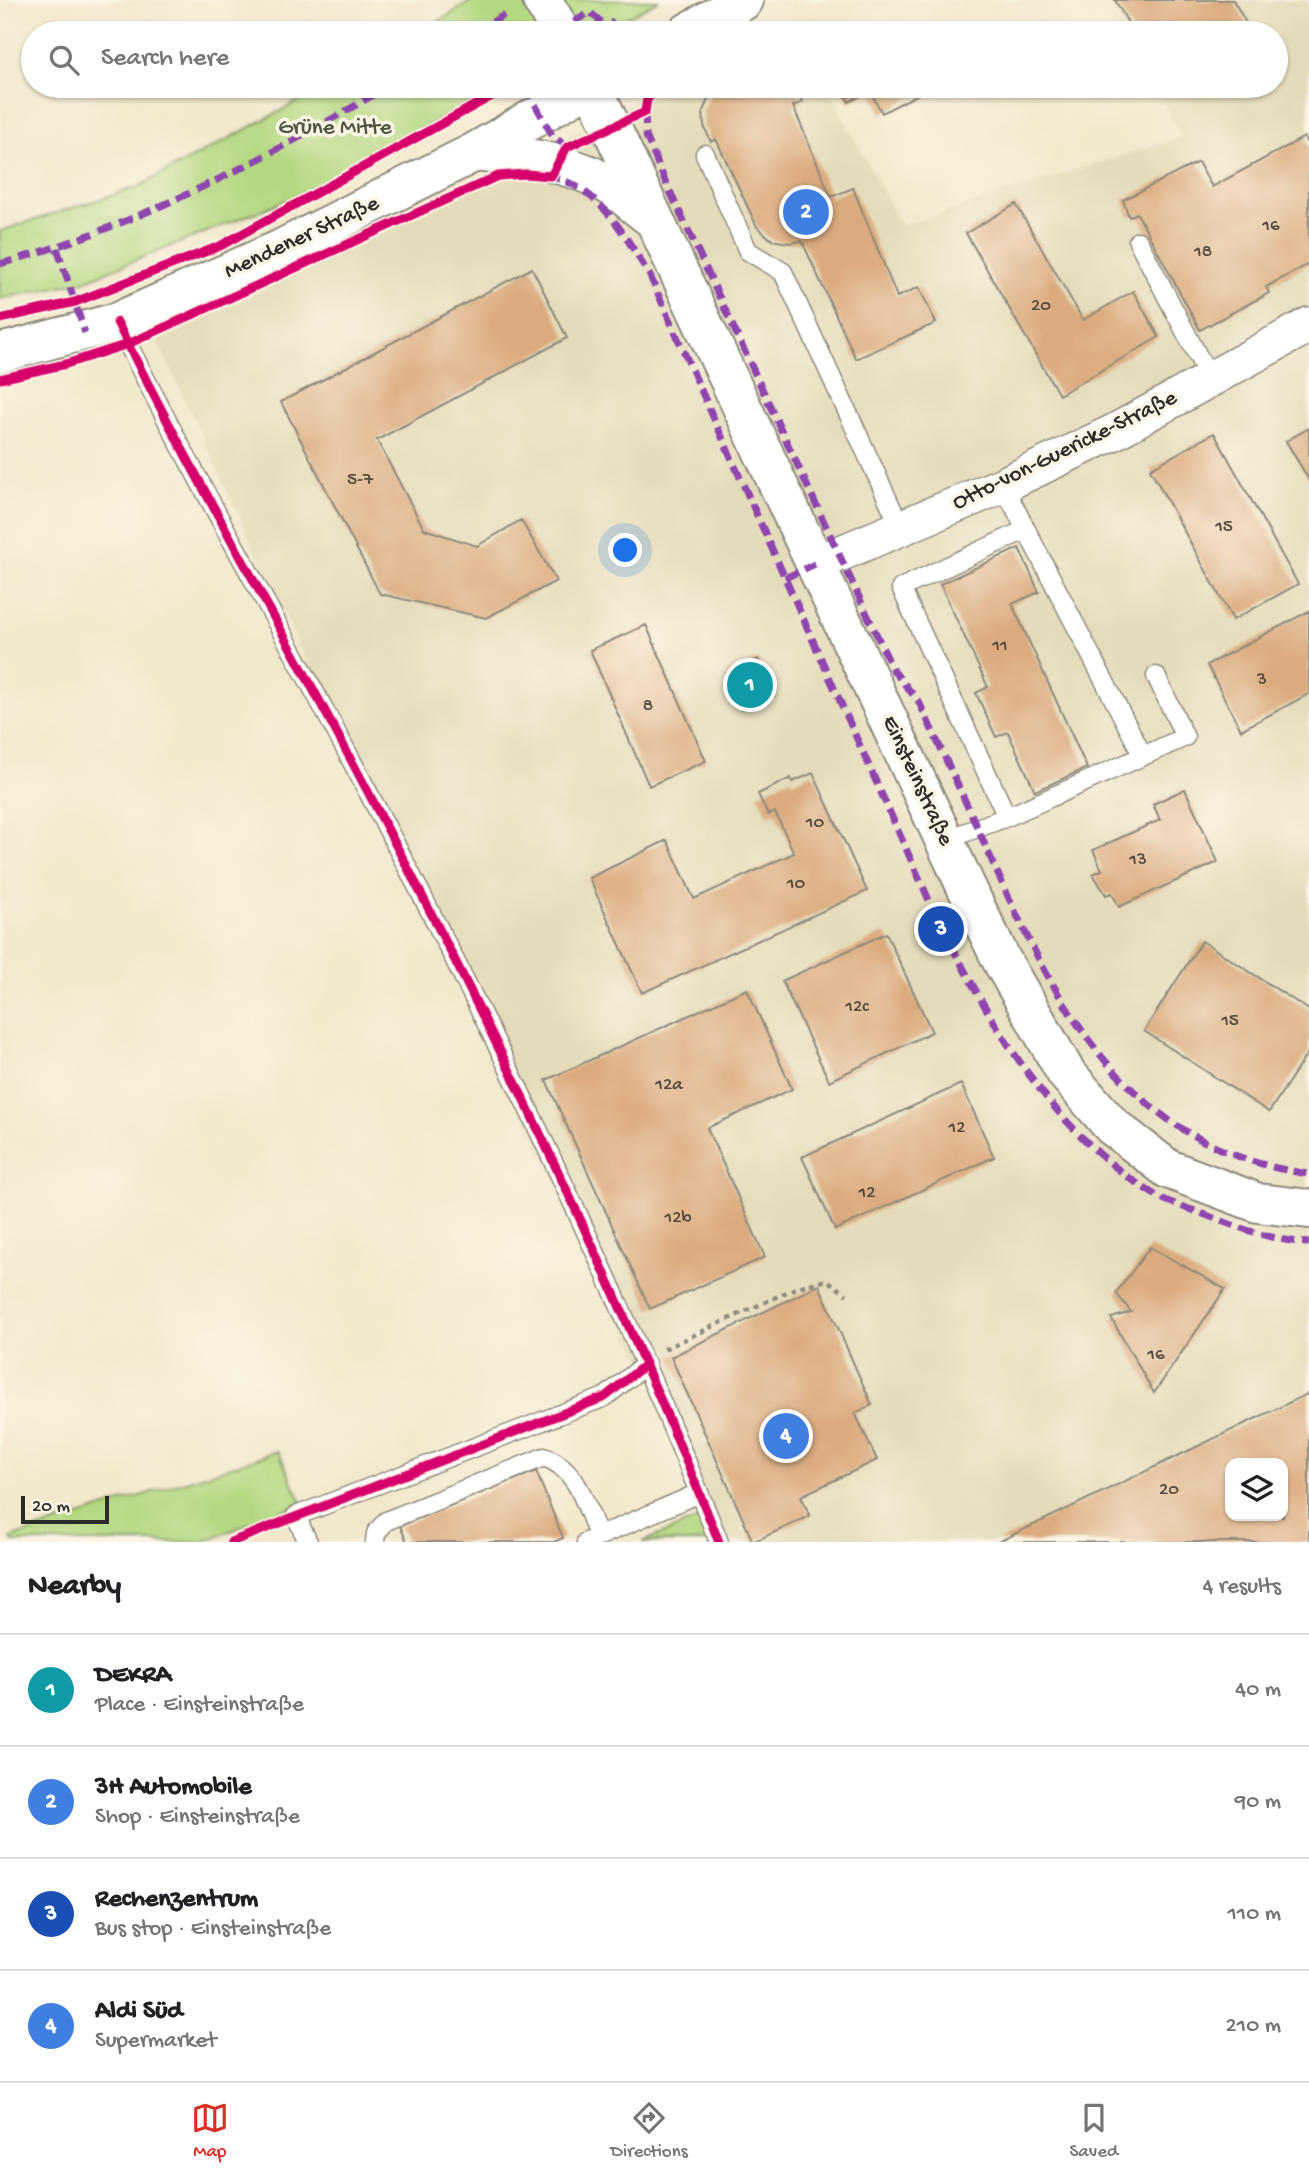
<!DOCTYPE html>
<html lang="en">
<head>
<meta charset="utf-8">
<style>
	body { margin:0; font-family:"Gochi Hand",sans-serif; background:#f6f6f6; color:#202124 }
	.controls { position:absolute; right:21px; bottom:21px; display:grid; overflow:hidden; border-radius:14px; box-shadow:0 2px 5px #0004 }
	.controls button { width:63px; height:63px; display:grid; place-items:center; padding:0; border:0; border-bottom:2px solid #e0e0e0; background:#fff; color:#202124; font:35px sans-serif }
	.scale { position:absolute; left:21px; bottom:18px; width:88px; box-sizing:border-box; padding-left:7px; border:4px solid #2b2b2b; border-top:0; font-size:19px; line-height:24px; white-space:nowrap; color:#2b2b2b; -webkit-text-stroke:5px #fcf5e5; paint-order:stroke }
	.you { position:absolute; left:626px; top:551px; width:24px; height:24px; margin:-18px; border:5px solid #fff; border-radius:50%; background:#1a73e8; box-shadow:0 0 0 10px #1a73e833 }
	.badge { display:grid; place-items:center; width:46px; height:46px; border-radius:50%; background:#d93025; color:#fff; font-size:23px; font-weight:700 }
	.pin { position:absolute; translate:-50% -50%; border:4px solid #fff; box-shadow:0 2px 7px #0006 }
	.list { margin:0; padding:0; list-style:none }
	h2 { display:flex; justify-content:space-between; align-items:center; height:91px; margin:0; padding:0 28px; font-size:30px }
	h2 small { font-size:23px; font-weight:400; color:#757577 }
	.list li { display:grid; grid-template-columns:46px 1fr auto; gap:21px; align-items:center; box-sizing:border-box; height:112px; padding:0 28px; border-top:2px solid #e0e0e0 }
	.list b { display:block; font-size:26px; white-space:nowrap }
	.list p { margin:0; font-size:23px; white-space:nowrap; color:#757577 }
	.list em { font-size:23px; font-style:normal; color:#757577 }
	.icon { flex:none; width:38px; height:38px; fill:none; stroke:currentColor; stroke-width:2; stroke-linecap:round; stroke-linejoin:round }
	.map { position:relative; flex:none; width:1309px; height:1542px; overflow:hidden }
	.search { position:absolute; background:#fff; box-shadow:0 2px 5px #0004; left:21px; right:21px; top:21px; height:77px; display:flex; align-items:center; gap:18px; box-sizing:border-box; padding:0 24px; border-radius:38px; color:#757577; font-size:26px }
	.sheet { height:539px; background:#fff }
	nav { display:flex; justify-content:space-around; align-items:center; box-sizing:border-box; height:98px; border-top:2px solid #e0e0e0; background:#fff; font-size:19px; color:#757577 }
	nav a { display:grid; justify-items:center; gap:4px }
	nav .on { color:#d93025 }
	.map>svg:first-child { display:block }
	.built { fill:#e4dbba; fill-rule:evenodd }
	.green { fill:#b4d881; stroke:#708256; stroke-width:2 }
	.building { fill:#dbab7f; fill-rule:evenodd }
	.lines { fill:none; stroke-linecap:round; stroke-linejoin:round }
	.service-casing { stroke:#8e8a7c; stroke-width:21 }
	.minor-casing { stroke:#8e8a7c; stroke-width:38 }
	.tertiary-casing { stroke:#8e8a7c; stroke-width:42 }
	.path { stroke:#8e8a7c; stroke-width:4.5; stroke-dasharray:5 5; stroke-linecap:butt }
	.service { stroke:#fff; stroke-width:18 }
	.minor { stroke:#fff; stroke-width:35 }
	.tertiary { stroke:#fff; stroke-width:38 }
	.quiet { stroke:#8e44ad; stroke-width:7; stroke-dasharray:14 7; stroke-linecap:butt }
	.cycleway-casing { stroke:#fcf5e5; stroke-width:13 }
	.cycleway { stroke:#d6006c; stroke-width:9 }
	.labels { text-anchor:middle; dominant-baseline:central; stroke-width:7; stroke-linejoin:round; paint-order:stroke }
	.number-label { font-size:19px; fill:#574b40 }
	.park-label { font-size:23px; fill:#4d5640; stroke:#fcf5e5 }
	.street-label { font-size:23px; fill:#2b2b2b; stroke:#fcf5e5 }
</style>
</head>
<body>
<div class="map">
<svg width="1309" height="1542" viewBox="0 0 1309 1542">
	<rect width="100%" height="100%" fill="#fcf5e5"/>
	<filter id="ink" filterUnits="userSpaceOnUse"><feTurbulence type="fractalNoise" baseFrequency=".0143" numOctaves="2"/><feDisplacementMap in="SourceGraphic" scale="14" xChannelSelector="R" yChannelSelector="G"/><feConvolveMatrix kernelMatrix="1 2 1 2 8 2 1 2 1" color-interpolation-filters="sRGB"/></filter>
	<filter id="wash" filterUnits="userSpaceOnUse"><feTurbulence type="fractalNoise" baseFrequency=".00686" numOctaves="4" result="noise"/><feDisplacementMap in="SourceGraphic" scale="28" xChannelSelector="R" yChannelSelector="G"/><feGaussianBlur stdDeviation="1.57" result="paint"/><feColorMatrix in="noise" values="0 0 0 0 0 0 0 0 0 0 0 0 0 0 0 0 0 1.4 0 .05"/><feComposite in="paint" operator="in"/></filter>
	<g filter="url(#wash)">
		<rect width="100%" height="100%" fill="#f2e8cc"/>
		<path class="built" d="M1108,0H1309V1542H719L653,1383L352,760L158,341L498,176L662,86H827L901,226L1181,137L1154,86H1276V33H1126ZM1230,1463H1283V1516H1230Z"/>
		<path class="green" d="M473,0H659L598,33H420Z
			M327,86H503L294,197L84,281L0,299V231L138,187Z
			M278,1451L302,1503L202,1542H13L11,1538Z
			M708,1515L718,1542H642Z"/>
		<g id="blocks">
			<path class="building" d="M1115,0H1233L1252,33H1134Z
				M714,86L794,88L803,102L793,106L831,197L853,188L897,297L919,287L936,323L856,359L802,241L789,243L772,240L757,227L716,139L711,142L704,126L703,111Z
				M840,86H934L882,113L870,91L849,102Z
				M1304,137L1309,147V264L1266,287L1269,293L1200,330L1137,213L1129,217L1123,200L1198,162L1212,187Z
				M1016,204L1083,320L1133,291L1159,337L1059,395L966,233Z
				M532,268L567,338L377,440L424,529L477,546L521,520L556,581L486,618L380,594L281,402Z
				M1309,428V480L1286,441Z
				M1214,433L1298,584L1233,620L1150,469Z
				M1019,548L1039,592L1012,604L1087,768L1035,791L1008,732L996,737L976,693L988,687L940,584Z
				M1309,611V694L1241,730L1207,665Z
				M646,625L706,761L649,786L590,650Z
				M758,659L774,696L741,710L726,673Z
				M813,773L867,891L642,993L589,878L667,840L694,899L794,853L775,812L768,815L758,794L791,778L792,782Z
				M1185,789L1218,862L1119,907L1112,893L1106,895L1093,874L1102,870L1093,850L1160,820L1153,804Z
				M886,933L932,1032L829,1081L782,981Z
				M1202,941L1309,1010V1051L1269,1112L1144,1031Z
				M747,989L792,1089L707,1128L765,1257L650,1309L546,1080Z
				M961,1084L994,1157L835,1230L802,1157Z
				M1150,1247L1225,1289L1154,1393L1111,1318L1131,1312L1116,1293Z
				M819,1285L872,1405L855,1413L877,1460L801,1496L810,1516L753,1542L671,1357Z
				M1309,1393V1542H998ZM1230,1463H1283V1516H1230Z
				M536,1471L563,1538L554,1542H407L400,1526Z"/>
		</g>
	</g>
	<g filter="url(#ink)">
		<use href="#blocks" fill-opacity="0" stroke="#8e8a7c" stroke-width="2"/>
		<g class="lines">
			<defs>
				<path id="service" d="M705,154L748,251L783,272L900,526
					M1138,241L1210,379
					M117,322C189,469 273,612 349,756C485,1012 612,1272 719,1542
					M1003,485L1143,756L1185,737L1156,676
					M1007,817L901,588L1025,530
					M945,840L1007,817L1143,756
					M308,1542L296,1516L605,1397L646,1364
					M375,1542L376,1533L386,1521L544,1457C579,1469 585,1505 599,1537
					M586,1542L699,1493"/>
				<path id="minor" d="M815,564L1003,485L1114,432L1309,325"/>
				<path id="tertiary" d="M542,0L562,33
					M687,33L744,0
					M592,86L977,910L1002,961L1066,1073L1112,1126L1168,1169L1258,1203L1309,1209
					M475,152C519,156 560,160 601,180C619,190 636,207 653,219
					M0,353L117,322L279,250L475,152L589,86"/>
			</defs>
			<use href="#service" class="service-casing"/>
			<use href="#minor" class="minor-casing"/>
			<use href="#tertiary" class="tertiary-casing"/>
			<path class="path" d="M361,168L510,86
				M664,1349L798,1287L827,1280L847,1295"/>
			<use href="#service" class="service"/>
			<use href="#minor" class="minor"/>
			<use href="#tertiary" class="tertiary"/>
			<path class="quiet" d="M474,33L509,12
				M556,33L590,12L600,21L612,23L618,33
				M525,86L552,135L567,147
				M645,112L646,136L662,174L893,670L919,702C938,743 958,785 977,827C1048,987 1114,1146 1309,1174
				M546,176C598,183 625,236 650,276L933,909C986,1015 1048,1129 1152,1193C1169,1204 1192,1209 1211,1217C1242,1229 1276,1241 1309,1243
				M57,248L85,333
				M0,264C137,226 267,159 388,86
				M785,578L815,564"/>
			<defs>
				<path id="cycleway" d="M0,319L75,302L220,246L510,86
					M117,322C189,469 273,612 349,756C485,1012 612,1272 719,1542
					M0,379L66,364L128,344L498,176L526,174L551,176L567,147L645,112L647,99L661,86
					M231,1542L605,1397L646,1364"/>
			</defs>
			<use href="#cycleway" class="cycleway-casing"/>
			<use href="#cycleway" class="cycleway"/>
		</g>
	</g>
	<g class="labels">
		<g class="number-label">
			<text x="1271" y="226">16</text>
			<text x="1203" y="252">18</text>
			<text x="1041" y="306">20</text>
			<text x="360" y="480">5-7</text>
			<text x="1224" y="527">15</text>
			<text x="1000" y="646">11</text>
			<text x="1262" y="680">3</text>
			<text x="648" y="706">8</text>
			<text x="815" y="823">10</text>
			<text x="1138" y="860">13</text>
			<text x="796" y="884">10</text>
			<text x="857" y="1007">12c</text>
			<text x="1230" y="1021">15</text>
			<text x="669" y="1085">12a</text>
			<text x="957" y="1128">12</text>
			<text x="867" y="1193">12</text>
			<text x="678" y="1218">12b</text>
			<text x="1156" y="1355">16</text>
			<text x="1169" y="1490">20</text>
		</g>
		<g class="park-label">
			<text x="335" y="128">Grüne Mitte</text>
		</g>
		<g class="street-label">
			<text transform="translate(302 238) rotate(-25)">Mendener Straße</text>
			<text transform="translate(1065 451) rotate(-26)">Otto-von-Guericke-Straße</text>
			<text transform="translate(917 781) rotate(65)">Einsteinstraße</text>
		</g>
	</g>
</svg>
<div class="controls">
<button><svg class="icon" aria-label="layers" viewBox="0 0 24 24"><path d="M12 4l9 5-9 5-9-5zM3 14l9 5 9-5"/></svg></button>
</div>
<div class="scale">20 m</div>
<div class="you"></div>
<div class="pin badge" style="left:750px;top:685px;background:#0f9aa8">1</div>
<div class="pin badge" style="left:806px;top:212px;background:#3f7fe0">2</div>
<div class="pin badge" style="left:941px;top:929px;background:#1a4fb4">3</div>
<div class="pin badge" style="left:786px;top:1436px;background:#3f7fe0">4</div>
<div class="search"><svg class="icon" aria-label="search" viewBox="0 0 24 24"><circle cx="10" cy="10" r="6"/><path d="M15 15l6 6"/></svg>Search here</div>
</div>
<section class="sheet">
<h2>Nearby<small>4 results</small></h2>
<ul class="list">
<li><span class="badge" style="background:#0f9aa8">1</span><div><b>DEKRA</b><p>Place · Einsteinstraße</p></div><em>40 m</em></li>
<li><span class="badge" style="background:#3f7fe0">2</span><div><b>3H Automobile</b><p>Shop · Einsteinstraße</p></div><em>90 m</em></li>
<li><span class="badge" style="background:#1a4fb4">3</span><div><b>Rechenzentrum</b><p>Bus stop · Einsteinstraße</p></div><em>110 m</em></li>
<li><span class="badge" style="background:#3f7fe0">4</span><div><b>Aldi Süd</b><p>Supermarket</p></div><em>210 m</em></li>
</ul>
</section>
<nav>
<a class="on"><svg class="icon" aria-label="map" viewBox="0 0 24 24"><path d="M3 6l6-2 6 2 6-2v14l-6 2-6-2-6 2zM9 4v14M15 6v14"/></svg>Map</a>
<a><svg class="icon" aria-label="directions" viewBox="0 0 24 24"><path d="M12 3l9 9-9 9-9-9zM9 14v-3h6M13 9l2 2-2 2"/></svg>Directions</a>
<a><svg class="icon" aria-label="saved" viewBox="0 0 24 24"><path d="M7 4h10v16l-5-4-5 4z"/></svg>Saved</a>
</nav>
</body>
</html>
